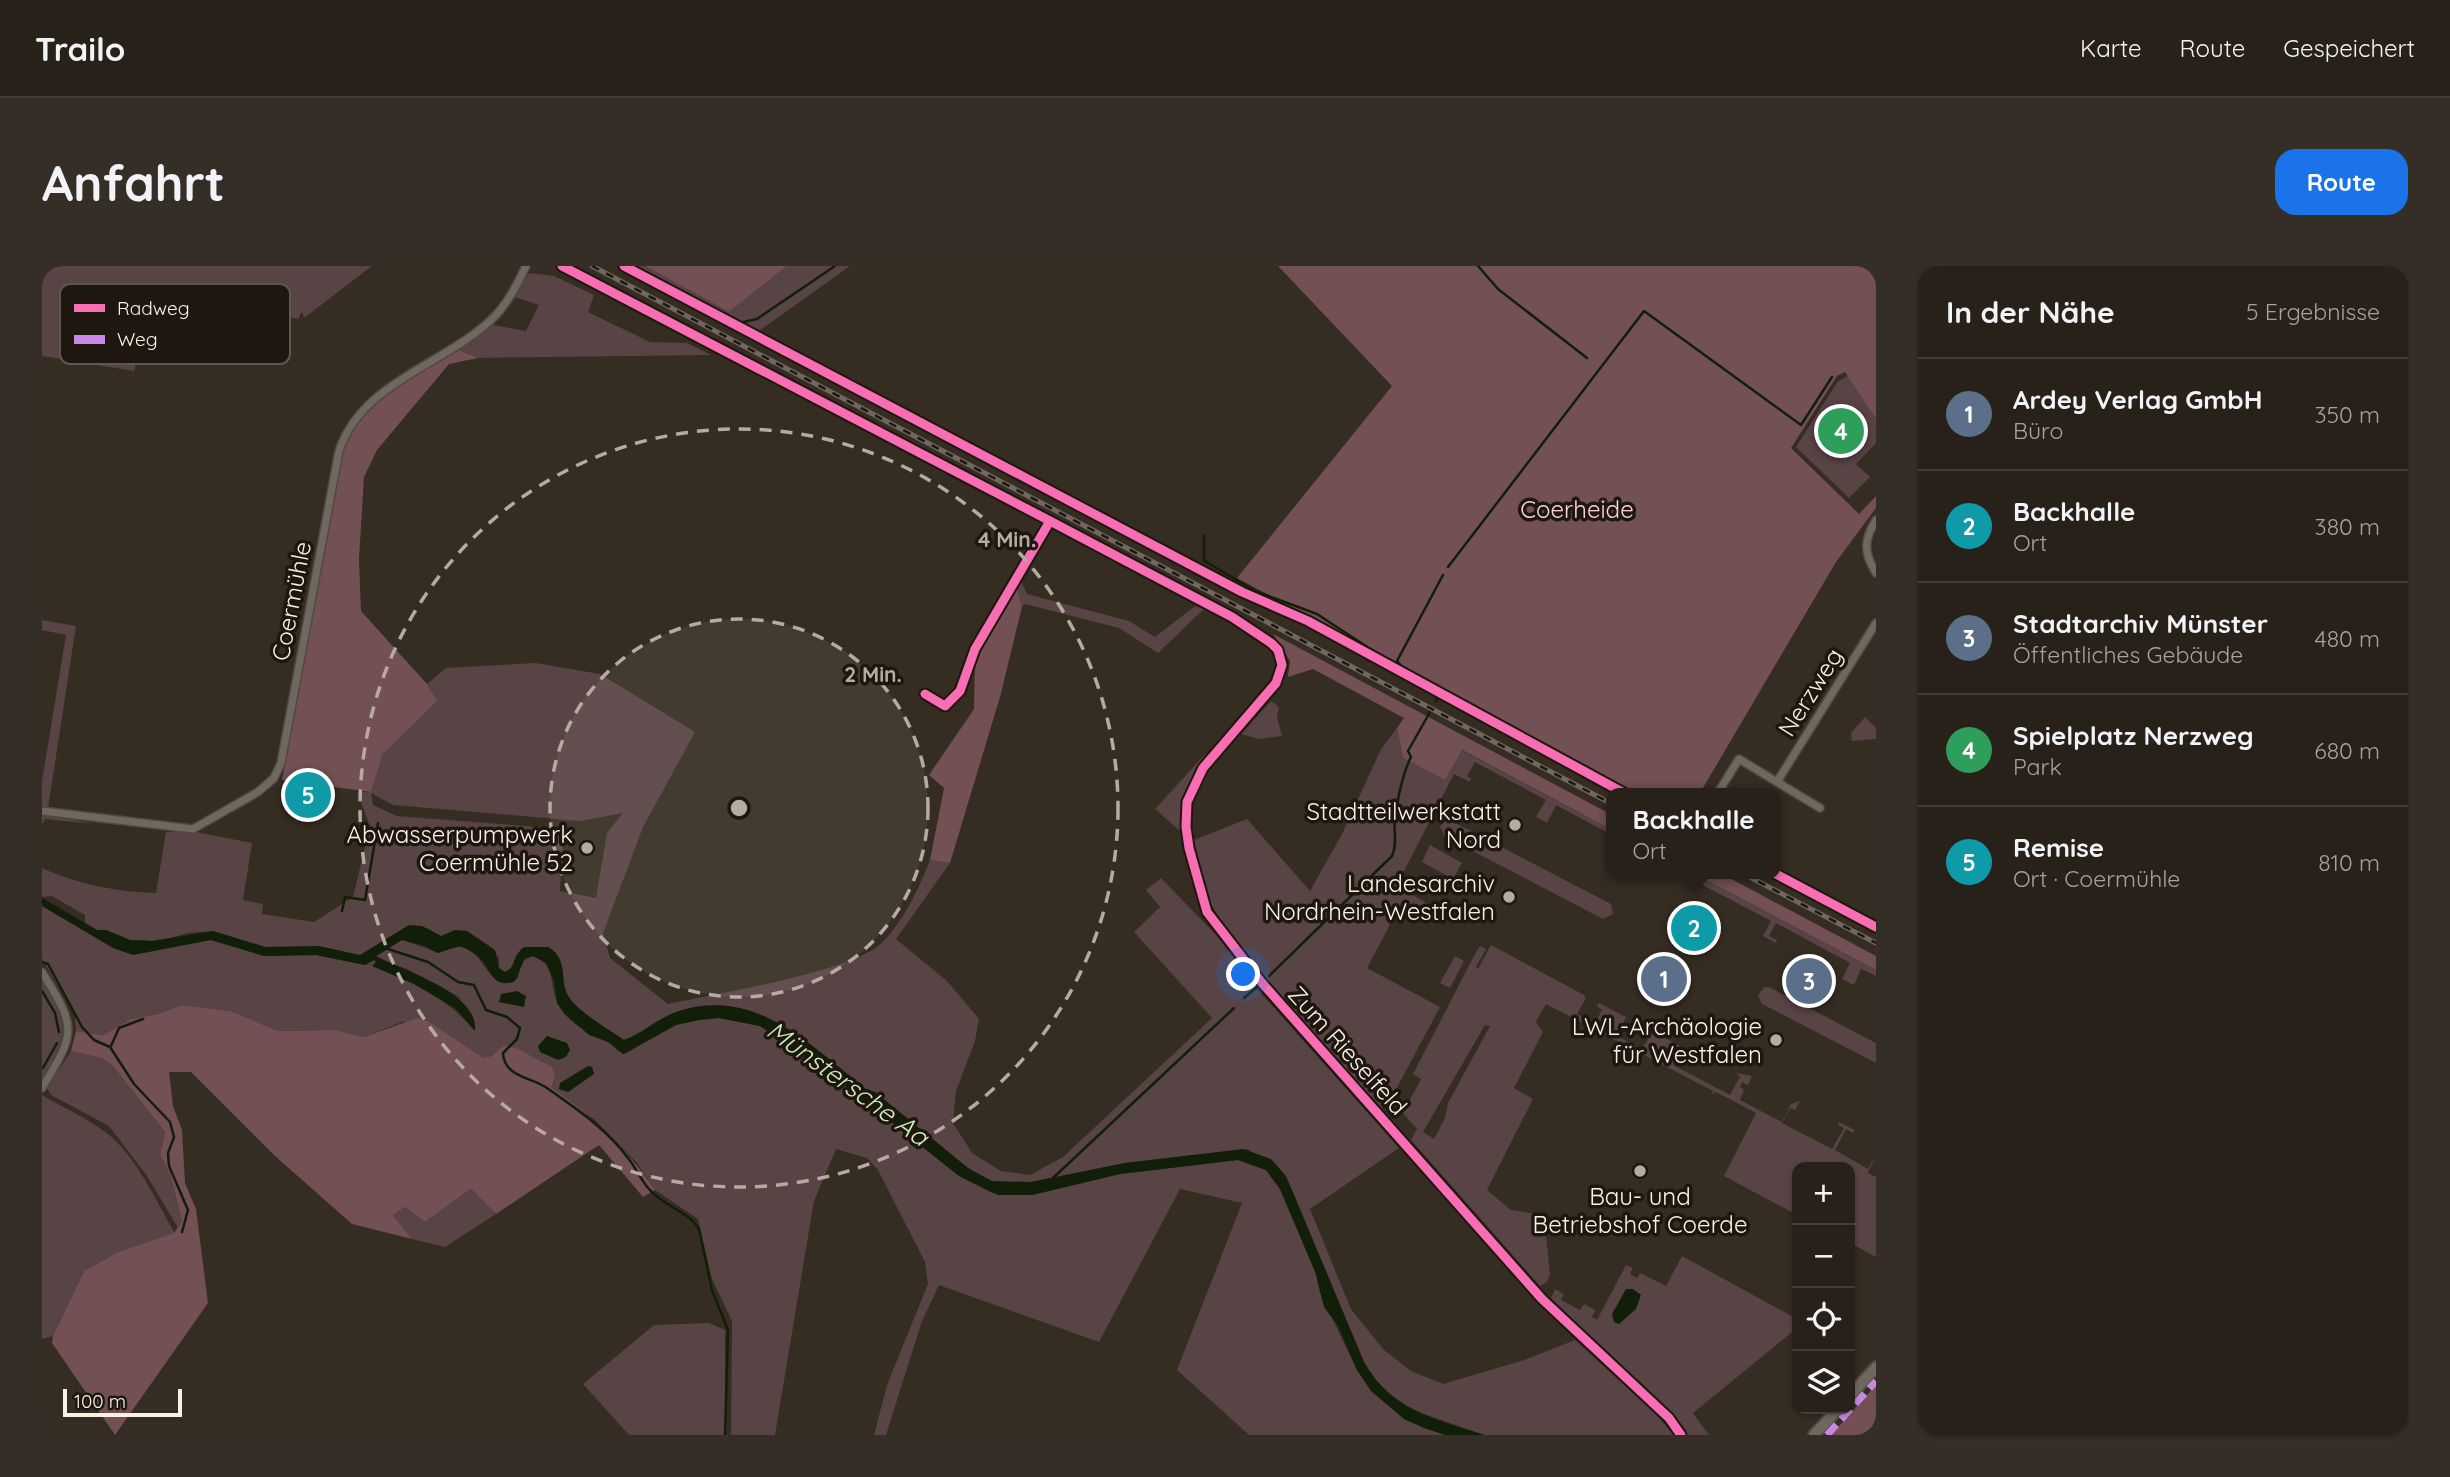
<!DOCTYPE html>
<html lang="de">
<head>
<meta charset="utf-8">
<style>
	body { margin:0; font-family:Quicksand,sans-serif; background:#342e27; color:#f1f3f6 }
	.controls { position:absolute; right:21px; bottom:21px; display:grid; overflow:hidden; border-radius:14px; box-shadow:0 2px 5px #0004 }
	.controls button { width:63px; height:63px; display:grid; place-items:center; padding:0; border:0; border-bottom:2px solid #443e39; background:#28211a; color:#f1f3f6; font:35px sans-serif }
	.scale { position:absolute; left:21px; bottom:18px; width:119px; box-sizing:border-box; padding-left:7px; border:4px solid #fbf0e4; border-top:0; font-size:19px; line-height:24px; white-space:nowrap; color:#fbf0e4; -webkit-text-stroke:5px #1e170f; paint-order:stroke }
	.you { position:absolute; left:1202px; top:709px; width:24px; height:24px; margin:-18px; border:5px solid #fff; border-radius:50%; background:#1a73e8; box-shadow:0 0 0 10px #1a73e833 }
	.badge { display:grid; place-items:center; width:46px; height:46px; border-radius:50%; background:#1a73e8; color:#fff; font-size:23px; font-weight:700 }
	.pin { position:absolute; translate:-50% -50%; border:4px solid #fff; box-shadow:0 2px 7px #0006 }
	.popup { position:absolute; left:1564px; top:522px; width:175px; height:91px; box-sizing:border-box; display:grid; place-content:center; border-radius:14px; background:#28211a; filter:drop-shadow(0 2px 5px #0005); font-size:23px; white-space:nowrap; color:#a5a3a2 }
	.popup b { font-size:26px; color:#f1f3f6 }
	.popup::after { content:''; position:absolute; left:50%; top:100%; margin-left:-14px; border:14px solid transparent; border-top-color:#28211a }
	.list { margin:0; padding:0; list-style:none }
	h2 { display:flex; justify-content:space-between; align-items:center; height:91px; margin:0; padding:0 28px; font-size:30px }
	h2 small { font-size:23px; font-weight:400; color:#a5a3a2 }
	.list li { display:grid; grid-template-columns:46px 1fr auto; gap:21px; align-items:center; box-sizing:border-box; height:112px; padding:0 28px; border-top:2px solid #443e39 }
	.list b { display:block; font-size:26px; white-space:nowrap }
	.list p { margin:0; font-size:23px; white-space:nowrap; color:#a5a3a2 }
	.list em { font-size:23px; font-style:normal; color:#a5a3a2 }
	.icon { flex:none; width:38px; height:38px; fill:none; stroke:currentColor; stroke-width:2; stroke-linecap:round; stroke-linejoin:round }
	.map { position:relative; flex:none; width:1834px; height:1169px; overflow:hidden; border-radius:21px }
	header { display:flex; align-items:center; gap:42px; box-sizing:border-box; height:98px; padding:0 35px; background:#28211a; border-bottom:2px solid #443e39 }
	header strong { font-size:33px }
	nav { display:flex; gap:38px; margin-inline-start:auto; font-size:24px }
	.intro { display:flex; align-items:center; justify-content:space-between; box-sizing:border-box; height:168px; padding:0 42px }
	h1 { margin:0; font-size:49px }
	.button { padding:18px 32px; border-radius:21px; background:#1a73e8; color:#fff; font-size:24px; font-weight:700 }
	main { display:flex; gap:42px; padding:0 42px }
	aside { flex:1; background:#28211a; border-radius:21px; box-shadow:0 2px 5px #0004 }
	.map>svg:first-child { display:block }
	.green { fill:#584345; fill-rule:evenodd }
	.forest { fill:#725053 }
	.water { fill:#121f08 }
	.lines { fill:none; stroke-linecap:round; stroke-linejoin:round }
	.stream { stroke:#121f08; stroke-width:2.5 }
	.street-casing { stroke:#514940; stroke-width:10 }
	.secondary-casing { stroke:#514940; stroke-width:14 }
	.street { stroke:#6f685e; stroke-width:7 }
	.secondary { stroke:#6f685e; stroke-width:10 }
	.rail-casing { stroke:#706860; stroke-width:5 }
	.rail { stroke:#1e170f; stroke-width:2.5; stroke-dasharray:8; stroke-linecap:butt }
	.quiet { stroke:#c787e3; stroke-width:7; stroke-dasharray:14 7; stroke-linecap:butt }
	.cycleway-casing { stroke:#1e170f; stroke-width:13 }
	.cycleway { stroke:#f96db3; stroke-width:9 }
	.ring { fill:none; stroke:#b6aba0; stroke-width:3.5; stroke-dasharray:12 9 }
	.poi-dot { fill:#b6aba0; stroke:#1e170f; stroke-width:2.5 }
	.labels { text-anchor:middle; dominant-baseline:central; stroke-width:7; stroke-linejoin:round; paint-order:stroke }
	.park-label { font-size:24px; fill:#fbd1d6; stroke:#1e170f }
	.street-label { font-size:24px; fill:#fbf0e4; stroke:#1e170f }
	.poi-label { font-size:24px; fill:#fbf0e4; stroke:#1e170f; text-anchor:end }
	.water-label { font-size:26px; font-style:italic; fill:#cceeb8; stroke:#1e170f }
	.key { fill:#1e170f; stroke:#60584f; stroke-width:2 }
	.key-label { font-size:19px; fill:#fbf0e4 }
	.centre { fill:#b6aba0; stroke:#1e170f; stroke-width:3.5 }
	.ring-label { font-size:21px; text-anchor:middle; font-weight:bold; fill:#b6aba0; stroke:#1e170f; stroke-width:7; stroke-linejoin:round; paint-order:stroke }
</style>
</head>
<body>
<header>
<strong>Trailo</strong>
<nav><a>Karte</a><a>Route</a><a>Gespeichert</a></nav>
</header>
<div class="intro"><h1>Anfahrt</h1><a class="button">Route</a></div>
<main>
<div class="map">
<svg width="1834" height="1169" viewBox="0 0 1834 1169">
	<rect width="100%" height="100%" fill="#352c22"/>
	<path class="green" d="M0,0H330L262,52L260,46L256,53L221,46L219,55L111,39L92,105L0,90Z
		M595,0H603L687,46L745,0H808L714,67L686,53L687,47L683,49Z
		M488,7L512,10L552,29L546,46L608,76L645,77L669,89L436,92L412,82L451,59L484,65L497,39L472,31L481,13Z
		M1806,110L1834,153V177L1814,198L1828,211L1807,232L1754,181L1796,115Z
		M979,315L985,328L1087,355L1113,371L1153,340L1162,343L1116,387L1077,362L983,338L980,341L975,321Z
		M0,354L34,360L5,549L52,558L3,553L0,560V515L24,369L0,364Z
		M494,397L558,408L653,466L601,561L561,667L568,692L626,738C673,728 802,707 836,680C859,661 878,620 888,594L908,597L854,673L905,715L937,753L933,775L914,825L911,857L930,887L959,905L988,909L1021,891L1170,752L1092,666L1118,641L1104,624L1119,612L1175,670L1217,725L1357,882L1268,943L1309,1043L1341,1083L1369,1105L1401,1118L1482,1094L1533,1074L1610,1144L1632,1169H1442L1362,1141L1336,1118L1322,1096L1250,924L1206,883L1083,897L989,916L960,917L943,913L926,902L833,826L825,824C768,779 710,716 630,748C613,755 599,768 582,774C568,764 533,744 526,730C514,708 531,707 506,681H482L474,689L469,703L462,706L457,702V691L428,667L399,670L385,662L364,661L318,689L223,681L171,665L146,667L118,675L88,674L64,664H55L43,657V649L10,630L0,631V602C36,618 74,626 114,627L124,566H154L210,577L201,634L221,638L220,648L272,656L311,631L328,560L315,526H329L341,488L394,435L385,418L404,402ZM329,527L351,539L538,555L581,547L565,567L554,632L518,625L522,563L355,550L331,539Z
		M1229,435L1237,441L1235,452L1240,470L1217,473L1199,468Z
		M1823,451L1834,462V473L1810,475L1809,467Z
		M1355,462L1361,492L1403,514L1419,484L1570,564V569L1514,539L1505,557L1494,551L1504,534L1433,496L1425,510L1429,513L1428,516L1412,508L1361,607L1364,625L1393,642L1388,653L1359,638L1325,702L1398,741L1349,833L1340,842L1292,792L1194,680L1165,631L1152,574L1205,553L1268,625L1300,568L1339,483Z
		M1165,486L1141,532L1138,565L1113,543Z
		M1406,553L1569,638L1571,648L1561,653L1402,570L1398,560Z
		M1388,579L1420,597L1411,613L1380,596Z
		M1640,608H1653L1834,704V710L1819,703L1812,719L1800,713L1808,697L1734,657L1727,670L1735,674L1734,677L1721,670L1729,655Z
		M0,640L79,685L169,674L222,690L274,689L323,699L332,694L334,696L331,700C368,715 405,732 431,763L417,731L367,704L333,691L360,674L398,687C442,663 435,718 470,717L476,712L479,696L491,690C514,698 507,717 515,735C522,756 548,768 565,776C572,780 575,786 583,788L634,759L657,754L677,752L718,760L794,812L917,910L950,927L990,929L1078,908L1196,894L1224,904L1238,923L1274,1008L1278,1027L1315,1104L1362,1153L1403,1169H1207L1135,1104L1200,937L1138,923L1057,1076L897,1019L880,1055L844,1169H832L845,1119L886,1018L883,996L836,904L825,892L794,883L772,935L733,1169H689L690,1055L670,1013L656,953L613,924L595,897L552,853L450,790L441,793L386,755L360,756L322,771L294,764L236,765L189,745L140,739L116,748L89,753L61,769L34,765L33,749L0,693Z
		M1449,679L1542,729L1544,732L1535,748L1553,757L1560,744L1555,740L1557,737L1584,751L1575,770L1600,783L1610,765L1640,781L1631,799L1688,829L1698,811L1694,807L1710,810L1706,819L1700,816L1698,821L1702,824L1698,834L1740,856L1749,838L1758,835L1753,844L1748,842L1740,857L1790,883L1802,862L1796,859L1797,856L1813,864L1811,867L1804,863L1793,884L1826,903L1834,889L1826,907L1834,911V991L1808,977V901H1755V949L1682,910L1714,847L1674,826L1670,828L1671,825L1504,738L1494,756L1501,766L1472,822L1491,833L1445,924L1469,944L1502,949L1508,1008L1505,1016L1498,1020L1369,874L1375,863L1361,847L1379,813L1371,808L1433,688L1438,680L1444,683L1434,701L1436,703ZM1443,759L1448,760L1406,837L1403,852L1392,873L1381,866Z
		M1413,690L1422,695L1408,722L1398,717Z
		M0,715C29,761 26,767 0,814Z
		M1722,721H1727L1834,777V797L1720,738L1716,729Z
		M29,785L59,792L70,799L123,866L118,889L128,908L140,955L136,962L105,910L67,860L9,829L5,822Z
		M0,829C20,841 43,851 62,865C94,888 113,934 133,967L76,986L42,1005L11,1070L0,1073Z
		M429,923L454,948L403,981L370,973L351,949L363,941L383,956Z
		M1640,990L1755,1053V1062L1651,1147L1667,1169H1644C1613,1119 1549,1079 1509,1032L1513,1023L1522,1028L1519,1034L1538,1044L1542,1038L1553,1044L1550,1051L1555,1054L1584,999L1591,1002L1588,1008L1595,1012L1598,1007L1624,1020Z
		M667,1057L683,1064V1169H587L541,1118L612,1059Z"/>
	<path class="forest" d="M603,0H745L687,46Z
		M1236,0H1834V153L1803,106L1795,110L1749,182L1817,248L1834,230V242L1794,296L1658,527H1594L1195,312L1350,120Z
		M412,82L436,92L407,98L335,184L322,211L317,293L319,345L385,418L395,435L341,488L329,526L240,514L300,182L311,157L351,122Z
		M975,321L980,341L958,431L908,597L888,594L902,522L887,509L932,443L933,393Z
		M1231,368L1570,549V564L1420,484L1403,514L1361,492L1355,462L1362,452L1271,403L1246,411L1248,395Z
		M1653,608H1680L1834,690V704Z
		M140,739L189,745L236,765L294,764L322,771L375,752L386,755L441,792L450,790L461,780L474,782L510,801L513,809L509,821C550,851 585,882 613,924L601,931L557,879L454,948L429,923L383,956L363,941L351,949L370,973L310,958L233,890L149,806H127L131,840L140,864L143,917L154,943L166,1037L73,1169L10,1077L11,1070L42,1005L76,986L132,967L140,955L128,908L118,889L123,866L70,799L59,792L29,785L34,765L61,769L89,753L116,748Z
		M1834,1119V1169H1789Z"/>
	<path class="water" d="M0,632L55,664H64L88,674L110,675L171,665L223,681L277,680L318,689L367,659L380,660L399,670L413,664L425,665L453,684L457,702L463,706C474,702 472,688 482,681H506C529,694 515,717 529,734C539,747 567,764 582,774C599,768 613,755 629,748C710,716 768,779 825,824L833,826L926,902L950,915L989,916L1083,897L1201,883L1229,893L1244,910L1322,1096C1349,1144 1393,1153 1442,1169H1403L1382,1162L1362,1153L1329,1125L1315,1104L1296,1060L1282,1041L1274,1008L1238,923L1224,904L1196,894L1078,908L990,929H956L917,910L794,812L718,760L677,752L657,754L634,759L581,788L567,776L547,769L522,747L515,737L512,715L504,697L491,690L483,692L473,715C454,722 451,711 442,697C437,689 427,684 418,680L395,687L383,680L360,674L334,690C361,705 437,726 433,765L413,742L372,718L330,700L334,696L332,694L323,699L274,689L222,690L169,674L91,689L71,682L0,640Z
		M475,725L484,730L482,741L457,736L459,728Z
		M505,770L525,777L528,784L524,791L516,794L498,786L496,780Z
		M546,800L550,801L552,808L526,826L517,823L518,817Z
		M1584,1023H1591L1599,1029L1594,1043L1577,1058L1572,1056L1570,1048Z"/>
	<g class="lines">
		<path class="stream" d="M1436,0L1456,23L1545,92
			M697,57L715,53L793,0
			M1162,270V294L1166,297L1213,325L1275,348L1339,390
			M1406,301L1602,45L1759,159L1790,111
			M1399,422L1361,402L1355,395L1401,309
			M1394,435L1397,430
			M300,645L303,631L323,634L336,557
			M346,683L386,696L416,716L432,719L444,744L465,751L478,762L475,773L461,787C462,811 489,811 505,822C533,842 565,863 586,892C594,902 599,914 607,923C621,940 645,944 657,963L670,1024L686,1064L683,1169
			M0,696L6,698L40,761L52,774L68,781L92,818L128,856L132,871L126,887L127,900L146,944L140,966
			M1227,710L1350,590C1356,576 1351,565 1353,551C1356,531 1360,509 1369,491L1366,485L1388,446
			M0,725L13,747L17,766
			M1202,732L1215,721
			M69,780L77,762L101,753
			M1,802L15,777
			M1011,912L1192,742"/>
		<defs>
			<path id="street" d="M520,0L1008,255L1190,351L1229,377L1236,384L1240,399L1234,417L1161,502L1145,536L1144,561L1147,582L1165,646L1220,717L1500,1033L1627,1152L1639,1169
				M1834,254C1821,275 1822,287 1834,307
				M883,428L903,440L918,425L933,383L1008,255
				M1677,525L1697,493L1735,516
				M1778,542L1735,516L1834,357
				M0,545L151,563L216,526L232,512L239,497L297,185C320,116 400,100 449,54C465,39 475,19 484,0
				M0,706C35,762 34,766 0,822"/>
			<path id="secondary" d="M1808,1130L1834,1101
				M1772,1169L1796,1143"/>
		</defs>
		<use href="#street" class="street-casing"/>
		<use href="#secondary" class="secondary-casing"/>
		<use href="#street" class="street"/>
		<use href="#secondary" class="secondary"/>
		<defs>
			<path id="rail" d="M550,0L1570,538
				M1702,608L1834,677"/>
		</defs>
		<use href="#rail" class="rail-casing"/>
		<use href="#rail" class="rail"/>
		<path class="quiet" d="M1785,1169L1834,1115"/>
		<defs>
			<path id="cycleway" d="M520,0L1008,255L1190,351L1229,377L1236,384L1240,399L1234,417L1161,502L1145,536L1144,561L1147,582L1165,646L1220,717L1500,1033L1627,1152L1639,1169
				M582,0L1200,326L1266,355L1582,527
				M883,428L903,440L918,425L933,383L1008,255
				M1734,608L1834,661"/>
		</defs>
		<use href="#cycleway" class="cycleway-casing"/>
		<use href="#cycleway" class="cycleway"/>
	</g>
	<circle cx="697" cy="542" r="189" fill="#b6aba0" fill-opacity=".12"/>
	<g class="ring">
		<circle cx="697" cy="542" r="189"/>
		<circle cx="697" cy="542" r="379"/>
	</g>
	<g class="poi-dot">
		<circle cx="1473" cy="559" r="7"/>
		<circle cx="545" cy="582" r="7"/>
		<circle cx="1467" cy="631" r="7"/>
		<circle cx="1734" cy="774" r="7"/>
		<circle cx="1598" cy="905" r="7"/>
	</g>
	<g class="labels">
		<g class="park-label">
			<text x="1535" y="243">Coerheide</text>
		</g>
		<g class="street-label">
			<text transform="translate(249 335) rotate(-79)">Coermühle</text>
			<text transform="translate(1768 426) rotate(-58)">Nerzweg</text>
			<text transform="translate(1306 784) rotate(48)">Zum Rieselfeld</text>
		</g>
		<g class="poi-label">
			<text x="1459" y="545">Stadtteilwerkstatt<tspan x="1459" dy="28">Nord</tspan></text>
			<text x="531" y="568">Abwasserpumpwerk<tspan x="531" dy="28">Coermühle 52</tspan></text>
			<text x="1453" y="617">Landesarchiv<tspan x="1453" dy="28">Nordrhein-Westfalen</tspan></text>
			<text x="1720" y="760">LWL-Archäologie<tspan x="1720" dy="28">für Westfalen</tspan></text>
			<text x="1598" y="930" text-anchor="middle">Bau- und<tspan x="1598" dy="28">Betriebshof Coerde</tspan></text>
		</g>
		<g class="water-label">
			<text transform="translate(806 817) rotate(36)">Münstersche Aa</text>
		</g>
	</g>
	<rect x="18" y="18" width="230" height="80" rx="10" class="key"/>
	<rect x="32" y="38" width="31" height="8" fill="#f96db3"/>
	<rect x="32" y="69" width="31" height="9" fill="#c787e3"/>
	<g class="key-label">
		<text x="75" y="49">Radweg</text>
		<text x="75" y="80">Weg</text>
	</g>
	<circle cx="697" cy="542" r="10" class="centre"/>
	<g class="ring-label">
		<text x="965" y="281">4 Min.</text>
		<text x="831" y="416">2 Min.</text>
	</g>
</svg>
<div class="controls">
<button>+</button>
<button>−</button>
<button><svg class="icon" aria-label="locate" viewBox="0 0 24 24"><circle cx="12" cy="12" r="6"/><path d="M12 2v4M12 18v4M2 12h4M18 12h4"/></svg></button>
<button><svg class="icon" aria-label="layers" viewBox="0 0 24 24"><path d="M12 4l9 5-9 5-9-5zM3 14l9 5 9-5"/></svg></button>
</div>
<div class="scale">100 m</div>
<div class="you"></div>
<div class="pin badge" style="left:1622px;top:713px;background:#5c6f8a">1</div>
<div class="pin badge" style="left:1652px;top:662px;background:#0f9aa8">2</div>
<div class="popup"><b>Backhalle</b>Ort</div>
<div class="pin badge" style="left:1767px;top:715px;background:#5c6f8a">3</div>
<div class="pin badge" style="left:1799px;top:165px;background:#2e9e5b">4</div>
<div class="pin badge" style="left:266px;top:529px;background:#0f9aa8">5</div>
</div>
<aside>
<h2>In der Nähe<small>5 Ergebnisse</small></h2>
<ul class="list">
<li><span class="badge" style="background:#5c6f8a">1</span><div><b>Ardey Verlag GmbH</b><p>Büro</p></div><em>350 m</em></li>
<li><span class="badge" style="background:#0f9aa8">2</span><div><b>Backhalle</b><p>Ort</p></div><em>380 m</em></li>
<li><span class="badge" style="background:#5c6f8a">3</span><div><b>Stadtarchiv Münster</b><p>Öffentliches Gebäude</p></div><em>480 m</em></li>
<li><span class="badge" style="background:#2e9e5b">4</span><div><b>Spielplatz Nerzweg</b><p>Park</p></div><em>680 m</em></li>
<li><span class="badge" style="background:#0f9aa8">5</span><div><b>Remise</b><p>Ort · Coermühle</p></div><em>810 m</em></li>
</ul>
</aside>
</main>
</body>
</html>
